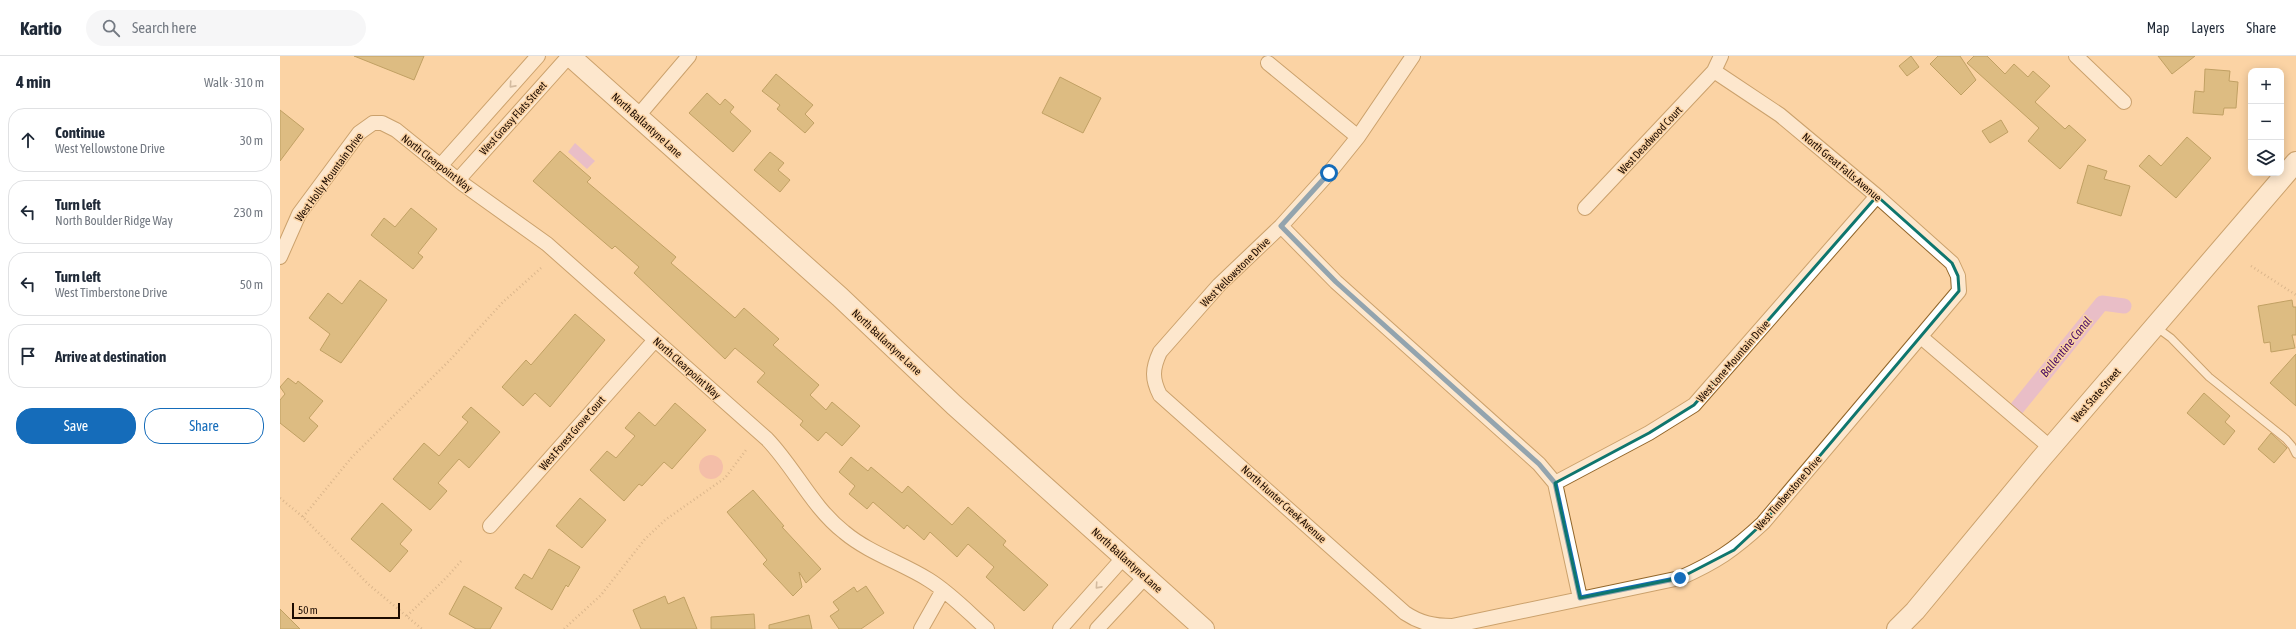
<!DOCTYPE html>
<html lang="en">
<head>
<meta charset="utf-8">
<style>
	body { margin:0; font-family:"Asap Condensed",sans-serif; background:#f6f6f7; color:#1f2937 }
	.controls { position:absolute; right:12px; top:12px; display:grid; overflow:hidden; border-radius:8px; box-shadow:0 2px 10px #0003 }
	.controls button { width:36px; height:36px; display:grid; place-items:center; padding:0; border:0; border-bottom:1px solid #e0e1e3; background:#fff; color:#1f2937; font:20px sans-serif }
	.scale { position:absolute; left:12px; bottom:10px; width:108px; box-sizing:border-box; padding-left:4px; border:2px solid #1c0b00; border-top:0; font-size:11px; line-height:14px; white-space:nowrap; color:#1c0b00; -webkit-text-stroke:3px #fbd3a4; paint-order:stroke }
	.stop { position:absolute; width:12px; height:12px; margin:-9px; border:3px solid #156cba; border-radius:50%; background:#fff }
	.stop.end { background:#156cba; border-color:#fff; box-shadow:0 1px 4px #0008 }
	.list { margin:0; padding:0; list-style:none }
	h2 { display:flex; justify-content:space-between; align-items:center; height:52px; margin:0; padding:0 16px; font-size:17px }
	h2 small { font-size:13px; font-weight:400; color:#747a83 }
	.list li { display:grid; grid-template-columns:26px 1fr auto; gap:12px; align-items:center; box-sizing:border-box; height:64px; margin:0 8px 8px; padding:0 8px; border:1px solid #e0e1e3; border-radius:16px }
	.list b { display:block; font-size:15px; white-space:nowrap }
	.list p { margin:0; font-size:13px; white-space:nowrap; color:#747a83 }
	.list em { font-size:13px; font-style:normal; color:#747a83 }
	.actions { display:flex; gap:8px; padding:12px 16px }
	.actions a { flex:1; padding:9px 0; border:1px solid #156cba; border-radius:16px; text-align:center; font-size:14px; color:#156cba }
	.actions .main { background:#156cba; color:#fff }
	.icon { flex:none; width:22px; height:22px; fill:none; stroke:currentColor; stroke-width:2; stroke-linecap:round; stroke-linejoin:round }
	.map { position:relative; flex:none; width:2016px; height:573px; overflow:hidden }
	header { display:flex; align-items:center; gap:24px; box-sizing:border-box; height:56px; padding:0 20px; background:#fff; border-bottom:1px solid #e0e1e3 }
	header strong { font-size:19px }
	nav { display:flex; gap:22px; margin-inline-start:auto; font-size:14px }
	.search { width:280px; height:36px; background:#f6f6f7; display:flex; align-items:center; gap:10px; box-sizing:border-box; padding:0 14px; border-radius:22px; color:#747a83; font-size:15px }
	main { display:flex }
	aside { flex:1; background:#fff }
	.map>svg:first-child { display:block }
	.green { fill:#eca4ad }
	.water { fill:#d2a5f1 }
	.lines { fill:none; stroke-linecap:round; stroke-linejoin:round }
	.canal { stroke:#d2a5f1; stroke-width:15 }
	.building { fill:#b8a05a; stroke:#796215 }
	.lane-casing { stroke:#916529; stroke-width:9 }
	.street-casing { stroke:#916529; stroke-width:16 }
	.secondary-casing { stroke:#916529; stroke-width:22 }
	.path { stroke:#b4936f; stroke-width:2.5; stroke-dasharray:1 3; stroke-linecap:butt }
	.lane { stroke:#fff; stroke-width:7 }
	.street { stroke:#fff; stroke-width:14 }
	.secondary { stroke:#fff; stroke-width:20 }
	.oneway { stroke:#a49d99 }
	.route { stroke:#156cba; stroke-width:5 }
	.marked { fill:none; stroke:#0f766e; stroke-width:3; stroke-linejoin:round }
	.labels { text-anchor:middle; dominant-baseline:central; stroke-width:3; stroke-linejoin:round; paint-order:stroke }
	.street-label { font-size:11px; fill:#1c0b00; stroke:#fbd3a4 }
	.water-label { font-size:12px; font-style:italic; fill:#480965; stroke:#fbd3a4 }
</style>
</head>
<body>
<header>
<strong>Kartio</strong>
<div class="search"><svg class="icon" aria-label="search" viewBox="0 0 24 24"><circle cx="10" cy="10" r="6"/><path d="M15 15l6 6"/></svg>Search here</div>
<nav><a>Map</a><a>Layers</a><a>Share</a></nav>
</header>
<main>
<aside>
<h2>4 min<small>Walk · 310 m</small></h2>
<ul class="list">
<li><svg class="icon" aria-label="ahead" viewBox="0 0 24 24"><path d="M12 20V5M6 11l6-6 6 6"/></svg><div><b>Continue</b><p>West Yellowstone Drive</p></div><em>30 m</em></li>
<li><svg class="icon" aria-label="left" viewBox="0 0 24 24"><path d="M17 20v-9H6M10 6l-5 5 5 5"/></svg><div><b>Turn left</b><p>North Boulder Ridge Way</p></div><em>230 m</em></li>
<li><svg class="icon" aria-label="left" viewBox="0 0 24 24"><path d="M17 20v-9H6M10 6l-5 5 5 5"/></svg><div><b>Turn left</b><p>West Timberstone Drive</p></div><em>50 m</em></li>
<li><svg class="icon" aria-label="arrive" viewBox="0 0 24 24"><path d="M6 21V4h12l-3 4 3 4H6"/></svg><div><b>Arrive at destination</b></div></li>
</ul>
<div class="actions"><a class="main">Save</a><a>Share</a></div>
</aside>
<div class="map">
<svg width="2016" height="573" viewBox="0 0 2016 573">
	<rect width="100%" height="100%" fill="#fbd3a4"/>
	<path class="green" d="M419 411a12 12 0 1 1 24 0a12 12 0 1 1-24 0Z"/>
	<path class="water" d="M295,87L315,105L307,113L288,96Z"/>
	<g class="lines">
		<path class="canal" d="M1737,352L1822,247L1844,250"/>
	</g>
	<path class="building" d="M74,0H144L134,24Z
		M1631,0L1639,11L1627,20L1619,10Z
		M1658,0H1680L1696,24L1681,39L1650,8Z
		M1694,0H1707L1725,18L1734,8L1748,21L1753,15L1770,30L1755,46L1785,73L1789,69L1806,84L1780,113L1748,85L1759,72L1687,7Z
		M1878,0H1915L1892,18Z
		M1925,13L1950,15L1949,25L1958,26L1956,52H1944L1943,59L1913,57L1915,35L1924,36Z
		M496,18L533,49L525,58L534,67L525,77L497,53L500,49L482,35Z
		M780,21L821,42L803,77L762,57Z
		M427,37L440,49L445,43L454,51L450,56L471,75L453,96L409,57Z
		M0,54L24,73L0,105Z
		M1721,64L1728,76L1710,87L1702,75Z
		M1907,81L1931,102L1896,142L1859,110L1869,99L1881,110Z
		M280,95L311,122L307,126L396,201L391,207L455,262L464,252L499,283L493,289L539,329L530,339L546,354L552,346L580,370L562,390L546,376L538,385L520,369L523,365L477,326L485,317L455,292L445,303L354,217L359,211L335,190L332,193L253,125Z
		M490,96L504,107L498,114L510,124L500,136L474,114Z
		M1808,109L1827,115L1824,123L1850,130L1841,160L1797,147Z
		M131,152L157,173L138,197L143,201L133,213L91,179L104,162L115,171Z
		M80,224L107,244L61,307L40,294L50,278L29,262L48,237L62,248Z
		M2012,244L2013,251H2016V279H2012L2015,292L1991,296L1990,286L1984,287L1978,250Z
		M295,258L325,284L270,351L255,337L243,350L222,331L246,304L251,309Z
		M2016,298V350L1990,327Z
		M8,322L16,328L18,325L43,345L29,362L38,370L24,386L0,367V344L5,338L0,331Z
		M1924,337L1950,360L1945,366L1955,375L1944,389L1907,357Z
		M395,347L426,374L392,413L384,406L362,430L359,428L344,445L310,414L327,395L336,402L355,380L345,372L359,356L375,370Z
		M191,351L220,376L189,412L179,403L158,427L167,435L150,454L113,423L144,387L159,400L188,366L182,361Z
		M1991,377L2007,392L1994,407L1978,393Z
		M571,401L588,415L591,411L622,437L628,430L672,469L688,451L726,485L723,489L768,529L744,555L706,521L714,511L688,488L677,501L650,476L644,484L627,469L624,473L593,446L587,453L569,438L575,430L559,416Z
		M473,434L504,470L502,471L541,513L526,527L519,516L522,531L513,540L483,508L487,504L447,456Z
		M300,442L326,464L302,492L276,470Z
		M102,447L132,474L120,488L128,495L110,516L71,483Z
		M269,493L300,511L288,531L286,529L272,554L235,532L244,518L252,523Z
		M184,530L222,552L210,573H196L169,558Z
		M586,530L604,557L581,573H559L550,560L559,554L553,546L574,531L577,536Z
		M385,540L388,548L404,541L417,573H361L353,554Z
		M0,553L20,573H0Z
		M474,558L475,573H431V561Z
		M529,559L532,573H489V569Z"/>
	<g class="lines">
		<defs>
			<path id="lane" d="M1876,271L1891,282L1929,321L2006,383L2012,390L2016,398"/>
			<path id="street" d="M1133,0L1078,81L1049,117L1001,170L939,229L880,296C872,313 872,323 880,339L1125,557C1140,567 1154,570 1172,570L1400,522C1436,506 1454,494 1483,467L1679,235L1678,220L1672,207L1597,140L1500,59L1434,15
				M1796,0L1844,46
				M988,7L1078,81
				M358,60L409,0
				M161,109L258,0
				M178,124L289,0
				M1305,152L1434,15L1441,0
				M1001,170L1056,226L1259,408L1275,427L1300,542
				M0,201L19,158L79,77L93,67H102L116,74L183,128L267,188L487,383C515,412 532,451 564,476C589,497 622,507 649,524C670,537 688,556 707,573
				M1641,281L1771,392
				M1275,427L1369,377L1414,349L1597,140
				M210,470L375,284
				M641,573L663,534
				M780,573L844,501
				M817,573L866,520"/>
			<path id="secondary" d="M290,0L560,241L674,349L924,573
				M1617,573L1635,555L1760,404L2016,106"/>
		</defs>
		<use href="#lane" class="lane-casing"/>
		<use href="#street" class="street-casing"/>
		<use href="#secondary" class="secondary-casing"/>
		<path class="path" d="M1971,210L2016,239
			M0,442L23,461L88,528L142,573
			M23,461L72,401L170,304L223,246L261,212
			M127,560L167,521L183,503
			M284,573L321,539L365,483L385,464L445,422L466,394"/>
		<use href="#lane" class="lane"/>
		<use href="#street" class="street"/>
		<use href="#secondary" class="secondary"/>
	</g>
	<defs><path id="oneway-chevron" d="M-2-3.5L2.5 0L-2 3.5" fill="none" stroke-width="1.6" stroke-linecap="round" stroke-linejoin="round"/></defs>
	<g class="oneway">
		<use href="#oneway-chevron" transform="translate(232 29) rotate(132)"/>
		<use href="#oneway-chevron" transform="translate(818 530) rotate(132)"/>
	</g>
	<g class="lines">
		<path class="route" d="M1049,117L1001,170L1056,226L1259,408L1275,427L1300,542L1400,522"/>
	</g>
	<path d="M0 0H2016V573H0ZM1597,140L1672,207L1678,220L1679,235L1483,467L1454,494L1400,522L1300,542L1275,427L1369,377L1414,349Z" fill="#fbd3a4" fill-opacity=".55" fill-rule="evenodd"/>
	<path class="marked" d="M1597,140L1672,207L1678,220L1679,235L1483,467L1454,494L1400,522L1300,542L1275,427L1369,377L1414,349Z"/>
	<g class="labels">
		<g class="street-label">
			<text transform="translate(233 62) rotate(-48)">West Grassy Flats Street</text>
			<text transform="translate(367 69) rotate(42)">North Ballantyne Lane</text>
			<text transform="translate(1370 84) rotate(-47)">West Deadwood Court</text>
			<text transform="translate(157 107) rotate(38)">North Clearpoint Way</text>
			<text transform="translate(1562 111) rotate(40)">North Great Falls Avenue</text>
			<text transform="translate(49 121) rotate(-54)">West Holly Mountain Drive</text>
			<text transform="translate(955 216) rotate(-45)">West Yellowstone Drive</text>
			<text transform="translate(607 286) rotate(43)">North Ballantyne Lane</text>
			<text transform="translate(1453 305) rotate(-49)">West Lone Mountain Drive</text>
			<text transform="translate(407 312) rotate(42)">North Clearpoint Way</text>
			<text transform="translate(1816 339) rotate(-49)">West State Street</text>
			<text transform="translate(292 377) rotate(-49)">West Forest Grove Court</text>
			<text transform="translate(1508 437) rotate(-49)">West Timberstone Drive</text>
			<text transform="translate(1004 448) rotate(42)">North Hunter Creek Avenue</text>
			<text transform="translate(847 504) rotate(42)">North Ballantyne Lane</text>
		</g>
		<g class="water-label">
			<text transform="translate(1786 291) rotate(-51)">Ballentine Canal</text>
		</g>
	</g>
</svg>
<div class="controls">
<button>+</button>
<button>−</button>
<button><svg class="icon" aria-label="layers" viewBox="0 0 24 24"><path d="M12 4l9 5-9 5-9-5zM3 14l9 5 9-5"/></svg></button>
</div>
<div class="scale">50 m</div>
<div class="stop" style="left:1049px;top:117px"></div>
<div class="stop end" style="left:1400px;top:522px"></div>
</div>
</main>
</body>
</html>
